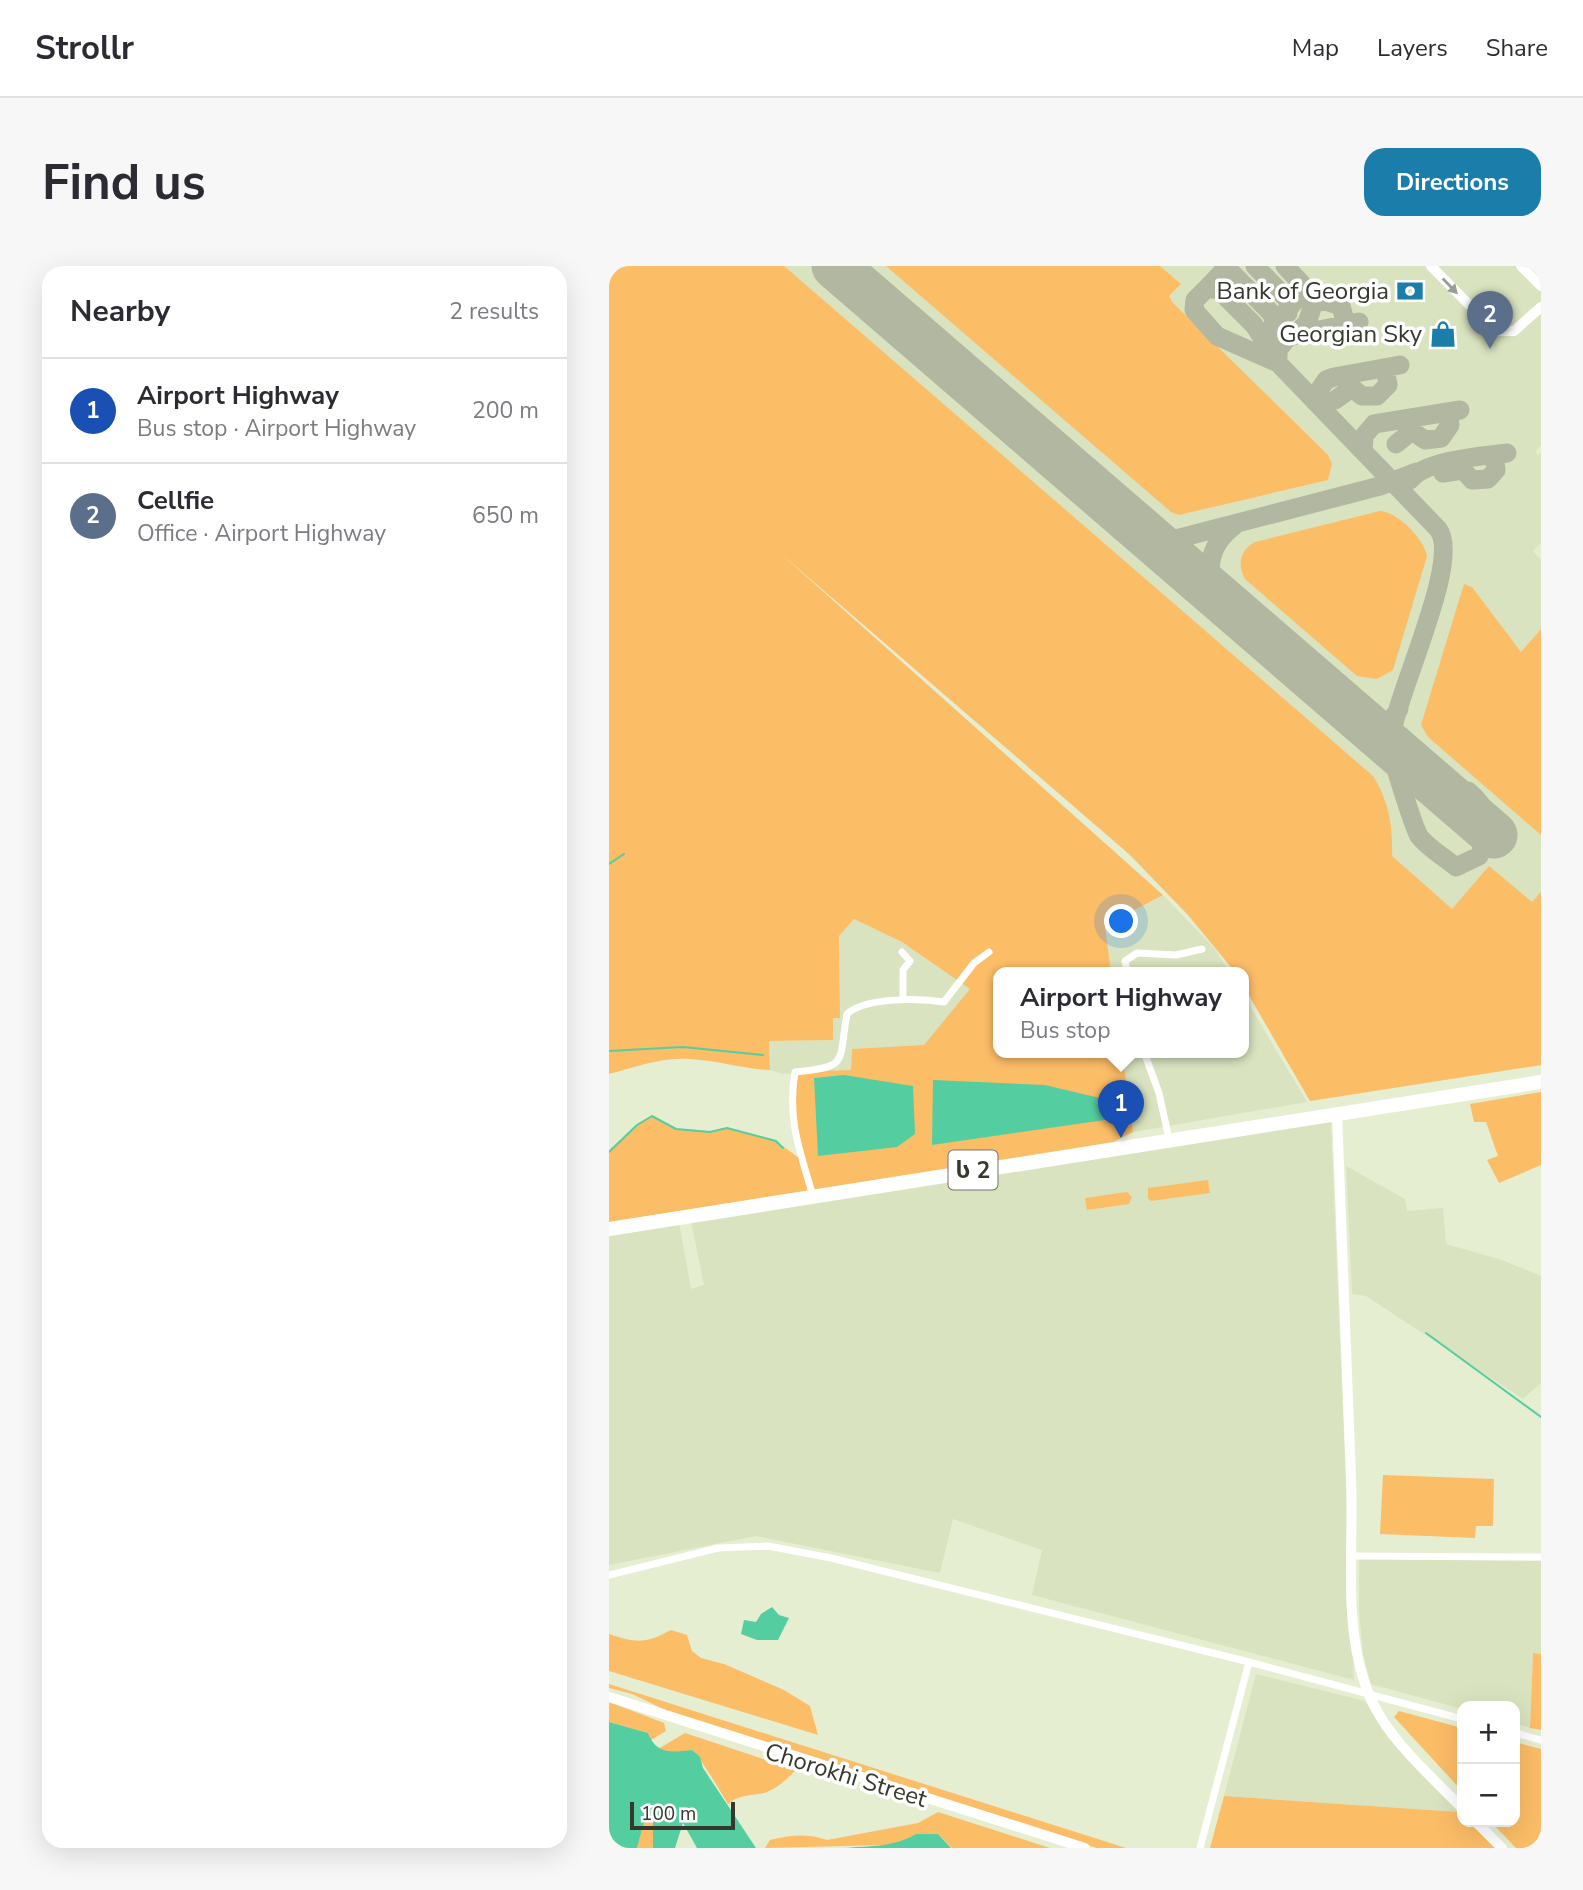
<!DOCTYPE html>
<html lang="en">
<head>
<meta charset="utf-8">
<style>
	body { margin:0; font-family:"Nunito Sans","Noto Sans Georgian",sans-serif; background:#f7f7f7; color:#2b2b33 }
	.controls { position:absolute; right:21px; bottom:21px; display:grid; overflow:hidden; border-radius:14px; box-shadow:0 7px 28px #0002 }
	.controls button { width:63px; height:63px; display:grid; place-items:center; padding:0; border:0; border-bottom:2px solid #e1e1e2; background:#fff; color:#2b2b33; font:35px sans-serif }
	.scale { position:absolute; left:21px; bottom:18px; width:105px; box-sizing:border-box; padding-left:7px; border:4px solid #35382d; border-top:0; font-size:19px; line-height:24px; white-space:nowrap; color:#35382d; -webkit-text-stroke:5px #fff; paint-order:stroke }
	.you { position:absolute; left:513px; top:656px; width:24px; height:24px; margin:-18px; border:5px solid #fff; border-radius:50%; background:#1a73e8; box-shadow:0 0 0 10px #1a73e833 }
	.badge { display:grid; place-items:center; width:46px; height:46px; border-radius:50%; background:#1b7da9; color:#fff; font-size:23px; font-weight:700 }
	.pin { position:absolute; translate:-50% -58px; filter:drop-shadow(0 2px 4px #0008) }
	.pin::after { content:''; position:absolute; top:37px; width:24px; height:21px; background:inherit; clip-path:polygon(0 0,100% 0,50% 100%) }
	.popup { position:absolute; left:384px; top:701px; width:256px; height:91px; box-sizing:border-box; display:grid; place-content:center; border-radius:14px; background:#fff; filter:drop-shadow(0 2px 5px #0005); font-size:23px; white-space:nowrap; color:#7c7c81 }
	.popup b { font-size:26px; color:#2b2b33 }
	.popup::after { content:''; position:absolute; left:50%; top:100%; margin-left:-14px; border:14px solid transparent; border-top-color:#fff }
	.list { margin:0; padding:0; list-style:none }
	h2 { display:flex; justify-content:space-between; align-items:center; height:91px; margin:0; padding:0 28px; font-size:30px }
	h2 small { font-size:23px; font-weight:400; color:#7c7c81 }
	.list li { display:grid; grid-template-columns:46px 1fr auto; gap:21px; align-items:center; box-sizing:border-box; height:105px; padding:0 28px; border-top:2px solid #e1e1e2 }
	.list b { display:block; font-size:26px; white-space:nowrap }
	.list p { margin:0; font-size:23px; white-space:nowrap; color:#7c7c81 }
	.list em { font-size:23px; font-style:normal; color:#7c7c81 }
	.map { position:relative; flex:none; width:932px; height:1582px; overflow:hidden; border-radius:21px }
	header { display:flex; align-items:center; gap:42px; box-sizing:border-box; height:98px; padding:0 35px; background:#fff; border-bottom:2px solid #e1e1e2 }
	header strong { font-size:33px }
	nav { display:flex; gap:38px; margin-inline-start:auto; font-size:24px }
	.intro { display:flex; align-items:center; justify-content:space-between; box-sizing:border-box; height:168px; padding:0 42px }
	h1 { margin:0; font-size:49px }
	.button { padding:18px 32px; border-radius:21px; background:#1b7da9; color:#fff; font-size:24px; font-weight:700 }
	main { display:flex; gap:42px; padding:0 42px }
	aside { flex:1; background:#fff; border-radius:21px; box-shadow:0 7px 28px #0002 }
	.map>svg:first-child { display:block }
	.built { fill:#d9e3bf }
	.green { fill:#fcbd67 }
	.water { fill:#54cea0 }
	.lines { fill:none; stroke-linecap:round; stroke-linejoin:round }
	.stream { stroke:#54cea0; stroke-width:2 }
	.taxiway { stroke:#b1b7a0; stroke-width:19 }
	.runway { stroke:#b1b7a0; stroke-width:47 }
	.street { stroke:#fff; stroke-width:7 }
	.secondary { stroke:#fff; stroke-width:10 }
	.highway { stroke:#fff; stroke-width:14 }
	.oneway { fill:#9a9c96 }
	.labels { text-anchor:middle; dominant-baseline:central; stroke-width:7; stroke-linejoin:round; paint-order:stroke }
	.shield { fill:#fff; stroke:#72746c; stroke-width:2 }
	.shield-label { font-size:23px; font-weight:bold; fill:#35382d }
	.poi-label { font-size:24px; fill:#35382d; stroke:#fff; text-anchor:end }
	.street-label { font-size:24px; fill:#35382d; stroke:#fff }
</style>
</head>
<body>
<header>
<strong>Strollr</strong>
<nav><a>Map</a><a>Layers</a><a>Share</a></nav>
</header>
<div class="intro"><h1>Find us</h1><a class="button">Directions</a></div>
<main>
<aside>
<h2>Nearby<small>2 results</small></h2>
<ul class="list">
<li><span class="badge" style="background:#1a4fb4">1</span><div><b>Airport Highway</b><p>Bus stop · Airport Highway</p></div><em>200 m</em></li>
<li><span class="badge" style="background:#5c6f8a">2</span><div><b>Cellfie</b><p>Office · Airport Highway</p></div><em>650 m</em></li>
</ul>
</aside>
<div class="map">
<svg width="932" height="1582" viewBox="0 0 932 1582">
	<rect width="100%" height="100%" fill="#e6eed1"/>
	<path class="built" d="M0,0H932V180L926,185L929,189L932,186V277L924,285L932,294V363L912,386L932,465V799L701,835L634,706H626L579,649L521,589Z
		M554,629L607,684L620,706H502L496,661Z
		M245,653L293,676L362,723L315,780L243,783L242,804L174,808L161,804L160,775L224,774V752L231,751L230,670Z
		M635,730L698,836L524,866L513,786H634Z
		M722,855L745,1414L423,1329L433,1284L344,1253L331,1307L147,1270L0,1299V968L70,956L82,1023L95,1019L82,955Z
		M737,900L796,933L798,945L834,942L837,978L893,994L932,1010V1117L914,1133L757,1030L743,1028Z
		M750,1293L932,1295V1388L924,1387L921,1462L906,1457V1440H853V1443L762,1418L754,1388L750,1346Z
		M647,1408L756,1435L782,1475L850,1546L615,1530Z"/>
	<path class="green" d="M0,0H175L764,510C780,535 784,561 783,590L843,643L880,600L923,636L932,626V799L701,835L635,721L634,706H626L579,649L521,589L170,286L554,629L496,660L502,706H390V786H513L524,866L504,876L0,956V886L28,859L43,850L67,863L101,866L118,862L167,875L194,895L185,870L186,806L242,804L243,783L315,779L361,723L293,676L245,653L230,670L231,752H224V774L160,775L161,804C134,803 107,794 80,793C52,791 27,801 0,808Z
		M277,0H551L572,18L560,30L564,37L719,189L723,198L719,214L570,249L562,246Z
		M771,245C789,246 815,273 818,290L784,404L768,413L748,410L636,313C628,298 631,284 646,276Z
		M855,318L863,321L912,386L932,363V569L819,471L812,459Z
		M932,826V899L890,917L878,894L889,890L877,856H865L861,838Z
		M599,914L601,927L542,935L539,932V922Z
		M518,926L523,931L520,938L478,944L476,932Z
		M774,1209L885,1213L884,1260H867L866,1272L771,1268Z
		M62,1364L78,1369L83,1385L92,1392L115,1398L175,1424L201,1440L209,1469L0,1405V1368C28,1377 36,1378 62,1364Z
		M924,1387L932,1388V1464L921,1462Z
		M0,1418L517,1582H488L65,1448L23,1428L0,1422Z
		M0,1436L55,1457L57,1465L42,1474L39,1467L0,1456Z
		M790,1445L853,1462V1525L785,1451Z
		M76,1467L187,1504C178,1513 168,1523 155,1527C141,1530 131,1528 119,1538C111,1525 92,1492 83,1484L60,1487L49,1483Z
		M906,1476L932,1483V1582H907L882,1556H906Z
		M615,1530L850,1546L853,1556H860L886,1582H601Z
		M329,1546L441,1582H343L329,1568H307L295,1575L275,1579L156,1582L161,1574C181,1569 198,1567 218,1574L309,1557Z
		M37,1548H44V1582H28Z"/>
	<path class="water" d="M235,809L304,820L306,868L288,881L209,890L205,812Z
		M324,814L436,819L495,833L501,844L496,854L323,879Z
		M163,1341L170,1349L180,1352L169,1374H148L132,1368L135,1354L147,1356L152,1348Z
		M0,1456L39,1467C48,1489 62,1486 83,1484L91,1491L94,1502L147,1582H88L74,1557L66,1582H44V1548L37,1549L28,1582H0Z
		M307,1568H329L342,1582H236C261,1580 285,1581 307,1568Z"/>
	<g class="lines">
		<path class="stream" d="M0,598L15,588
			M0,785L74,781L154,789
			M0,886L28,859L43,850L67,863L101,866L118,862L167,875L174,882
			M817,1067L932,1151"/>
		<path class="taxiway" d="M619,0L597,23H609L645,59L669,97L829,263C854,294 784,433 781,478C781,487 805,562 810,570C818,581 836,592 847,601L870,590C883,563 883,545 859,525L831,523
			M646,0L679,34V47
			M612,7H623L663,48L666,60
			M597,23L586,34L585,44L608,70L669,97V84L680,70L750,56
			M684,70L698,57L704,39L713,34L732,40L737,59
			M657,78V68L694,26L692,17L676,0
			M726,134L743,122L753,130H768L779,119L776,102
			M711,140V123L717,114L725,111L791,99
			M787,178L803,165L816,174L832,172L841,159L839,146
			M754,185L755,170L765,158L851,144
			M834,207L854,204L863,214L879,213L887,204L885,189
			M801,214C816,194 874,190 898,187
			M521,255L538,268L567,273L771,220L808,206
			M614,335C593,311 599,279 625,260
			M738,443L763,458L783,453L790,443"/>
		<path class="runway" d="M226,0L885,569"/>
		<path class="street" d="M293,686L301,695L294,704V733
			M518,706L516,695L528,687L567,689L593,683
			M535,786L550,827L560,873
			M204,930C191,885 178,854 186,806C241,801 229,797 238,748C256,731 311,732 335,736L365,697L380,686
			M744,1290L932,1291
			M0,1309L109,1282L159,1280L222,1292L640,1396L853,1453
			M906,1467L932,1474
			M591,1582L640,1396"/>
		<path class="secondary" d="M822,0L886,65H905L932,41
			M912,0L932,20
			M728,848C733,969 738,1091 742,1213C745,1279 734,1354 756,1418C772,1468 818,1506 853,1542
			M0,1431L476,1582
			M867,1556L893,1582"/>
		<path class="highway" d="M0,963L932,816"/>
	</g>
	<defs><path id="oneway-solid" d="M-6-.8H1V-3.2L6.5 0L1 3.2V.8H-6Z" transform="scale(1.75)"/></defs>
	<use class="oneway" href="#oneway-solid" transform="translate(841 20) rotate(46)"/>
	<defs>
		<symbol id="bank-bare" viewBox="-9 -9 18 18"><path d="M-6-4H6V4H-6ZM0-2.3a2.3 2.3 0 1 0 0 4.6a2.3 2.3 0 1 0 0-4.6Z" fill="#1b7da9" stroke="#fff" stroke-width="2.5" paint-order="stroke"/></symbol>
		<symbol id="shop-bare" viewBox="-9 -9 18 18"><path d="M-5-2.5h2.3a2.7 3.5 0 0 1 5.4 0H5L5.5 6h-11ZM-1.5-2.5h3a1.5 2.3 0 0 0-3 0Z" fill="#1b7da9" stroke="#fff" stroke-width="2.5" paint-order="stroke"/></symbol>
	</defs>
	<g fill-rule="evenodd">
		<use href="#bank-bare" x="782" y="6" width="38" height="38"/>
		<use href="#shop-bare" x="815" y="49" width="38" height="38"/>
	</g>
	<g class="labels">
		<rect class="shield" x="339.5" y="884.5" width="49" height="39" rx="5"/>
		<g class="shield-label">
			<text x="364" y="904">ს 2</text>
		</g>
		<g class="poi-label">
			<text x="780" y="25">Bank of Georgia</text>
			<text x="813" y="68">Georgian Sky</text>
		</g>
		<g class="street-label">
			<text transform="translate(237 1509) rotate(17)">Chorokhi Street</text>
		</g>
	</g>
</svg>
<div class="controls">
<button>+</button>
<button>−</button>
</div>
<div class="scale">100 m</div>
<div class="you"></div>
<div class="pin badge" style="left:512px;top:872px;background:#1a4fb4">1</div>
<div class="popup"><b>Airport Highway</b>Bus stop</div>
<div class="pin badge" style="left:881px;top:83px;background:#5c6f8a">2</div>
</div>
</main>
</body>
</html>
